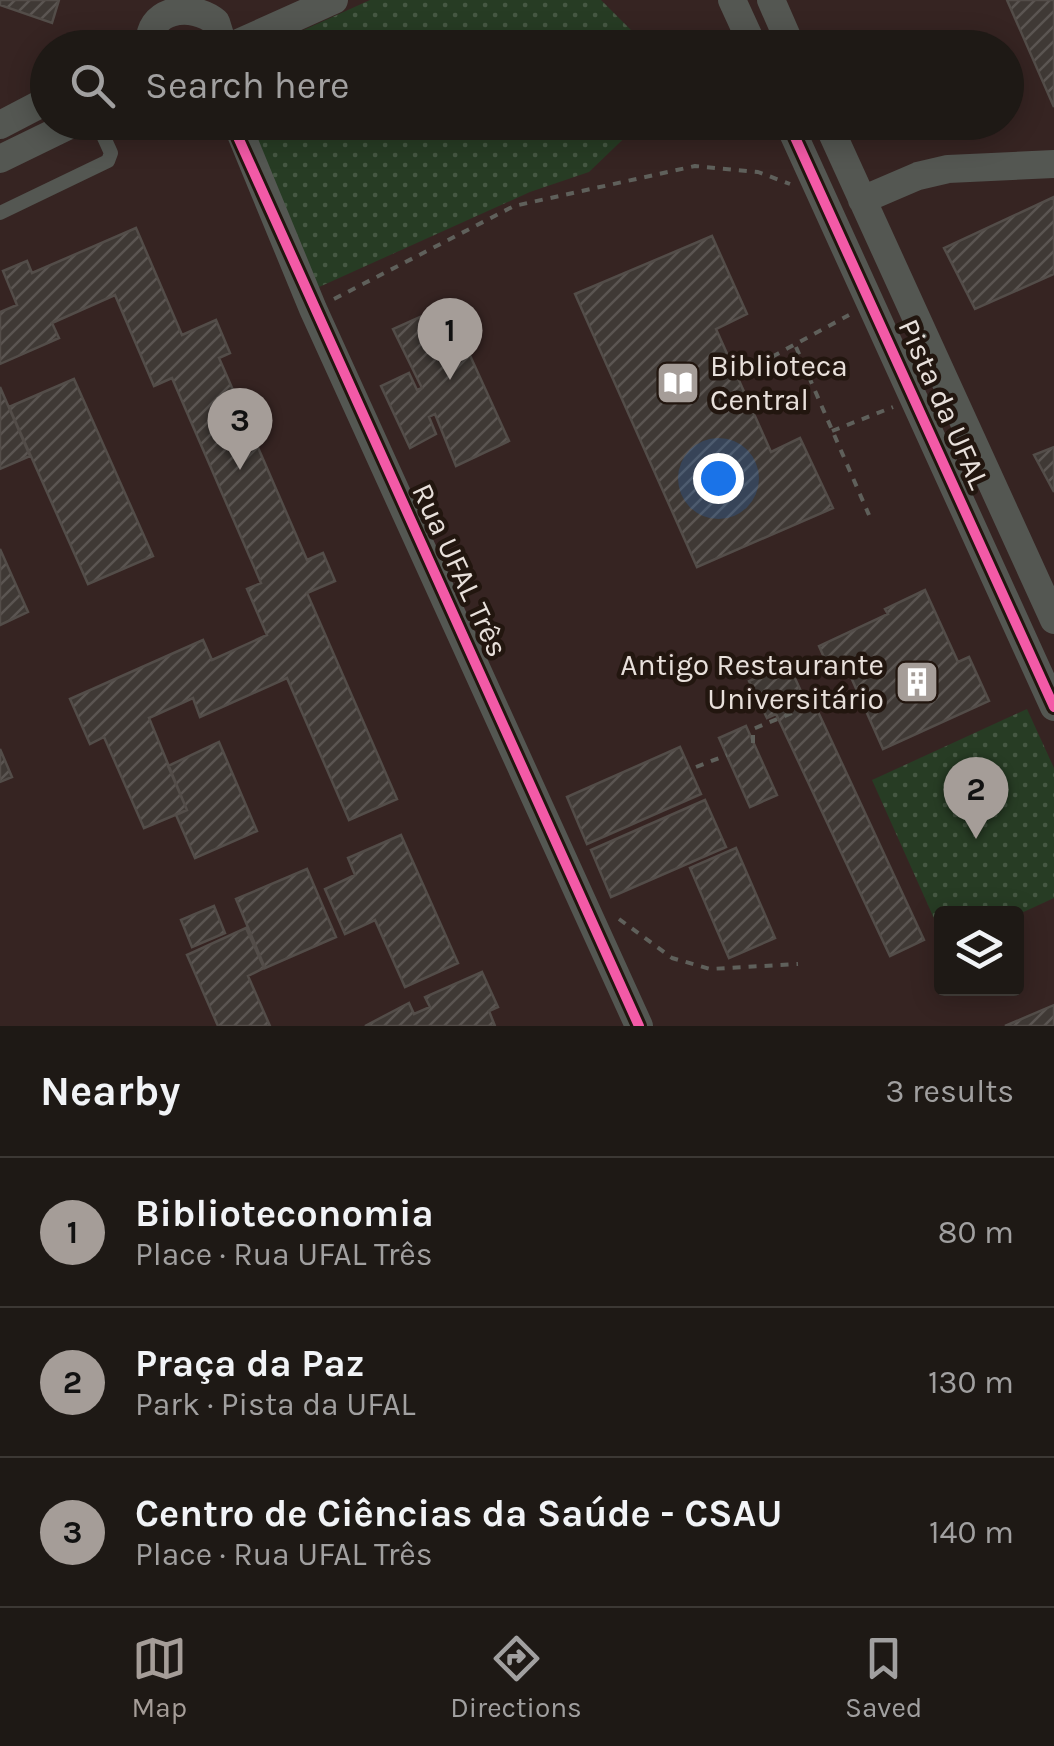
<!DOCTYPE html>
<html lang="en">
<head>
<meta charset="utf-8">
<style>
	body { margin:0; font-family:Karla,sans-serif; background:#26221e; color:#f1f3f6 }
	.controls { position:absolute; right:30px; bottom:30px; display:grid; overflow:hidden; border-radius:10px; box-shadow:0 5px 25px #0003 }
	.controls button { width:90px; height:90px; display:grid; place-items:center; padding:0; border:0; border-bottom:2px solid #3c3834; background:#1e1915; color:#f1f3f6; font:50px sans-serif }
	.you { position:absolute; left:718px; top:478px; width:35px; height:35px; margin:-25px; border:8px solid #fff; border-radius:50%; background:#1a73e8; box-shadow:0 0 0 15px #1a73e833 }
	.badge { display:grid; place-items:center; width:65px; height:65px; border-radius:50%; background:#a59d98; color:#111; font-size:32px; font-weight:700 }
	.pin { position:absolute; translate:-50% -82px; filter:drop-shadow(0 2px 5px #0008) }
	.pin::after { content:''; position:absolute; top:52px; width:35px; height:30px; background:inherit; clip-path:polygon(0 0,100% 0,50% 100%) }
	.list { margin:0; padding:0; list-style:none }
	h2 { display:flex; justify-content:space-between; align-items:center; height:130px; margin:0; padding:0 40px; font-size:42px }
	h2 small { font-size:32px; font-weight:400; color:#a1a0a0 }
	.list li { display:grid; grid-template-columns:65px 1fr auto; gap:30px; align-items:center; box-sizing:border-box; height:150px; padding:0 40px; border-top:2px solid #3c3834 }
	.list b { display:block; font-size:38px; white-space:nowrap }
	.list p { margin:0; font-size:32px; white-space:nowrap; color:#a1a0a0 }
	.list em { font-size:32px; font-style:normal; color:#a1a0a0 }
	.icon { flex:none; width:55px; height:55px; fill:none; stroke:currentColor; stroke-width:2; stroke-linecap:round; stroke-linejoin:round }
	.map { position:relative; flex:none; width:1054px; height:1026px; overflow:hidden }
	.search { position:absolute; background:#1e1915; box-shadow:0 5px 25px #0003; left:30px; right:30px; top:30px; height:110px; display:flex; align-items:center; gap:25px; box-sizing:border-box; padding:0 35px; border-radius:55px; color:#a1a0a0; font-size:38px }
	.sheet { height:580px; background:#1e1915 }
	nav { display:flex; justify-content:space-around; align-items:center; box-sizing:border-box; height:140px; border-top:2px solid #3c3834; background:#1e1915; font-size:28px; color:#a1a0a0 }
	nav a { display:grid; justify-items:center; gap:5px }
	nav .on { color:#a59d98 }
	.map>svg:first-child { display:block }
	.education { fill:#362422; fill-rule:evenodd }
	.green { fill:url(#green-dots) }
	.building { fill:url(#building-hatch); stroke:#534d49; stroke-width:2.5 }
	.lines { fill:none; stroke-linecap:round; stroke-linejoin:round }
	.path { stroke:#5f605b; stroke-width:4; stroke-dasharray:8 8; stroke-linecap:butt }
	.service { stroke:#545752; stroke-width:14 }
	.minor { stroke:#545752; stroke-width:28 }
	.cycleway-casing { stroke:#22160f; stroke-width:16 }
	.cycleway { stroke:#f35aa7; stroke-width:10 }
	.labels { text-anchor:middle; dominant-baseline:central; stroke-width:9; stroke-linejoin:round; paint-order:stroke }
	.poi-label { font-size:30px; fill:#e8e0db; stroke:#22160f; text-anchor:start }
	.street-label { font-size:30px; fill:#e8e0db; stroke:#22160f }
</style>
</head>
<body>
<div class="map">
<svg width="1054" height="1026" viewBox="0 0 1054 1026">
	<defs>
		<pattern id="green-dots" width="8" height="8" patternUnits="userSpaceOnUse" patternTransform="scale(2.5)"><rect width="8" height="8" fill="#273c24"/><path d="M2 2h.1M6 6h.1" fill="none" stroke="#465843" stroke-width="1.8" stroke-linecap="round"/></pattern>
		<pattern id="building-hatch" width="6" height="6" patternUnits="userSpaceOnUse" patternTransform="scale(2.5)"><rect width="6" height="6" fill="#3f3935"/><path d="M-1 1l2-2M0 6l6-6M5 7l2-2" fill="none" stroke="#5b5552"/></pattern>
	</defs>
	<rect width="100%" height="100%" fill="#28211c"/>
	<path class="education" d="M0,0H1054V1026H0ZM48,48H1006V122H48ZM942,914H1016V988H942Z"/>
	<path class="green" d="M370,0H601L632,31L641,47H266Z
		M238,123H640L589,172L530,192L308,292Z
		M1027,709L1054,768V898L1017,915L942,914L941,934L872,780Z"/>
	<path class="building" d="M0,0H59L52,23L0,5Z
		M1007,0H1054V107Z
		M1054,197V274L975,309L944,248Z
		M136,228L182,335L216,320L230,353L219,358L307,560L323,553L335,581L307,593L397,799L349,820L287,678L200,717L193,698L149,718L187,810L144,828L104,737L90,744L70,699L203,640L212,660L267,635L247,589L261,583L172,378L154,386L115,295L52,323L59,338L0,364V312L17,305L3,271L27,261L32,273Z
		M712,236L747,314L716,329L771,452L800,438L833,508L697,567L575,294Z
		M447,305L509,441L456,466L435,414L429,417L436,434L410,448L381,386L409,373L417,390L422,388L393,329Z
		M74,379L153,556L88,584L9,407Z
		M0,387L30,456L0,469Z
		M1054,447V492L1034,455Z
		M0,549L28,612L0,625Z
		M925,590L958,662L969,657L989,701L883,749L842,657L827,664L819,646L888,614L885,609Z
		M788,663L805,700L810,697L814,703L924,940L890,956L776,714L767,718L749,681Z
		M746,726L777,795L750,807L719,738Z
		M219,742L257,831L195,858L176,815L187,810L168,766Z
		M680,747L701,794L587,844L567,797Z
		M0,749L12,777L0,782Z
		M705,800L726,847L611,897L591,850Z
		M401,835L458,963L405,987L375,920L345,934L325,889L355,875L348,858Z
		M736,848L775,938L729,958L690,868Z
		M307,869L336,937L265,968L236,899Z
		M214,906L225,933L192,947L181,920Z
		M246,928L264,968L248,976L270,1026H218L187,955Z
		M482,972L498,1007L489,1011L495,1026H365L409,1003L414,1014L430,1007L425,997Z
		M1054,1005V1026H1005Z"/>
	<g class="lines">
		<path class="path" d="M334,299L514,206L695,166L758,172L790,184
			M796,347L869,515
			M744,372L849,315
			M832,431L893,407
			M753,743V729L821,701
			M696,767L727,755
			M619,919L672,958L710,969L798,964"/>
		<path class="service" d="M0,213L108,161L111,153L97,122"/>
		<path class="minor" d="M732,0L754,48
			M771,0L792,48
			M150,48C145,8 192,2 216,22L224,48
			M227,48L334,0
			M236,122L313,309L639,1026
			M788,122L1054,707
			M827,122L1054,620
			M0,125L48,100
			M0,159L76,122
			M862,200L918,176L948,169L1054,164"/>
		<defs>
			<path id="cycleway" d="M788,122L1054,707
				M237,135L639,1026"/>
		</defs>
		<use href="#cycleway" class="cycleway-casing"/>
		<use href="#cycleway" class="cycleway"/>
	</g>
	<defs>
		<symbol id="library-square" viewBox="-11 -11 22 22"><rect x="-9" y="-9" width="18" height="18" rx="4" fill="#a59d98" stroke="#22160f"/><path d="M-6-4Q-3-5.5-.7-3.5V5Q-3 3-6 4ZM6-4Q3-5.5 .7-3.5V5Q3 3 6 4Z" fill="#fff"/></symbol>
		<symbol id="building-square" viewBox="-11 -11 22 22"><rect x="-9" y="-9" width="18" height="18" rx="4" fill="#a59d98" stroke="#22160f"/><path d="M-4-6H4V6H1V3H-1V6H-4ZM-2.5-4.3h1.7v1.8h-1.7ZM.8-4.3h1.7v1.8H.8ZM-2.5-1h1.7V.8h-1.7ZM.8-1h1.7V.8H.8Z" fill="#fff"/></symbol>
	</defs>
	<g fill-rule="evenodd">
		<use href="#library-square" x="653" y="358" width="50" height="50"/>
		<use href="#building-square" x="892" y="657" width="50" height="50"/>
	</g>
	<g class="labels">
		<g class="poi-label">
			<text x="710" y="366">Biblioteca<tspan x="710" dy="34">Central</tspan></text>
			<text x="884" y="665" text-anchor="end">Antigo Restaurante<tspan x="884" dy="34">Universitário</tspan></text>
		</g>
		<g class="street-label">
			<text transform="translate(944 404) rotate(66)">Pista da UFAL</text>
			<text transform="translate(460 570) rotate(65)">Rua UFAL Três</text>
		</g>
	</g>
</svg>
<div class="controls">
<button><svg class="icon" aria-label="layers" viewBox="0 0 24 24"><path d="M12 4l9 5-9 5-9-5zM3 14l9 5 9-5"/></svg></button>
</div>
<div class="you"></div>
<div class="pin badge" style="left:450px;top:380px">1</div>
<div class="pin badge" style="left:976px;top:839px">2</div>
<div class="pin badge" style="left:240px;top:470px">3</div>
<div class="search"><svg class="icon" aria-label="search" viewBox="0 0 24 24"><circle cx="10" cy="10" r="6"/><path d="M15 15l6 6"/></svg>Search here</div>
</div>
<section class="sheet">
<h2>Nearby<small>3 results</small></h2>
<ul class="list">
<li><span class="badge">1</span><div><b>Biblioteconomia</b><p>Place · Rua UFAL Três</p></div><em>80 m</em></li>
<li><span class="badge">2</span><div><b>Praça da Paz</b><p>Park · Pista da UFAL</p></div><em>130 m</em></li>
<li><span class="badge">3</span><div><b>Centro de Ciências da Saúde - CSAU</b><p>Place · Rua UFAL Três</p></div><em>140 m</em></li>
</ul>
</section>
<nav>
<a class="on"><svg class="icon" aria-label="map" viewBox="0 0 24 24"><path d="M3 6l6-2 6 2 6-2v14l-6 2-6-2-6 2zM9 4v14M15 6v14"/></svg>Map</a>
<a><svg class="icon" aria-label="directions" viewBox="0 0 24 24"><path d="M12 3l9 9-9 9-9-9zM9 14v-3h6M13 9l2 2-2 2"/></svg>Directions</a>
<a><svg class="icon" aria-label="saved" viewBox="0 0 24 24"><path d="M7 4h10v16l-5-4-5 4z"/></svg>Saved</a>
</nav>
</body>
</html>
